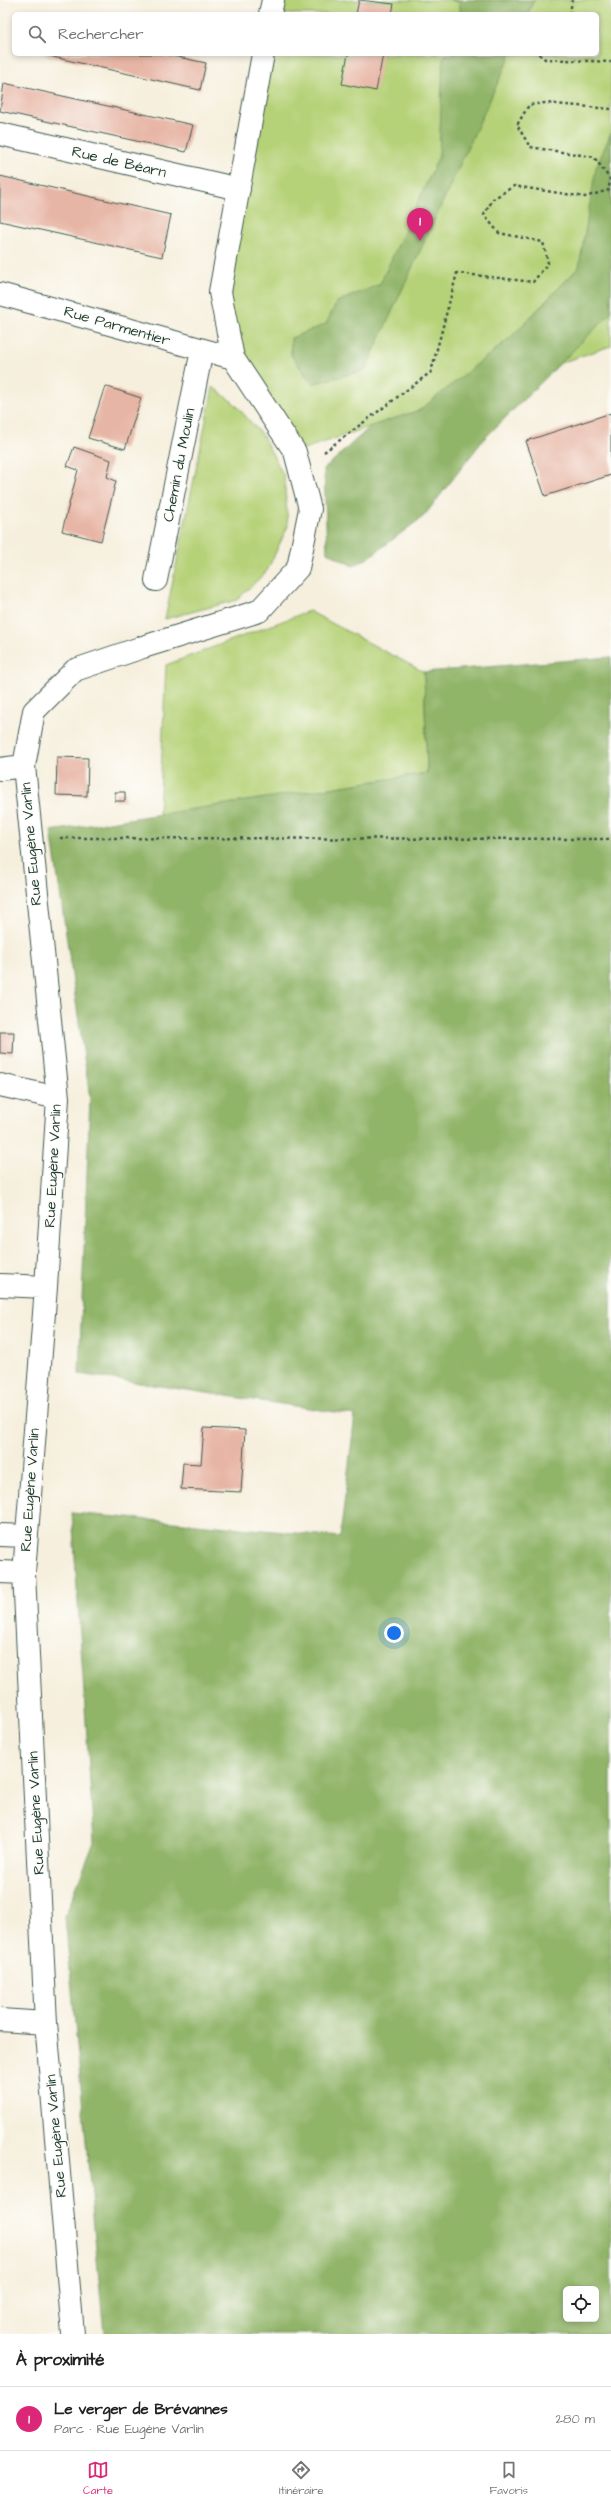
<!DOCTYPE html>
<html lang="fr">
<head>
<meta charset="utf-8">
<style>
	body { margin:0; font-family:"Architects Daughter",sans-serif; background:#f6f6f6; color:#222 }
	.controls { position:absolute; right:12px; bottom:12px; display:grid; overflow:hidden; border-radius:6px; box-shadow:0 2px 6px #0003 }
	.controls button { width:36px; height:36px; display:grid; place-items:center; padding:0; border:0; border-bottom:1px solid #e0e0e0; background:#fff; color:#222; font:20px sans-serif }
	.you { position:absolute; left:394px; top:1633px; width:14px; height:14px; margin:-10px; border:3px solid #fff; border-radius:50%; background:#1a73e8; box-shadow:0 0 0 6px #1a73e833 }
	.badge { display:grid; place-items:center; width:26px; height:26px; border-radius:50%; background:#db2777; color:#fff; font-size:13px; font-weight:700 }
	.pin { position:absolute; translate:-50% -33px; filter:drop-shadow(0 1px 2px #0008) }
	.pin::after { content:''; position:absolute; top:21px; width:14px; height:12px; background:inherit; clip-path:polygon(0 0,100% 0,50% 100%) }
	.list { margin:0; padding:0; list-style:none }
	h2 { display:flex; justify-content:space-between; align-items:center; height:52px; margin:0; padding:0 16px; font-size:17px }
	h2 small { font-size:13px; font-weight:400; color:#767676 }
	.list li { display:grid; grid-template-columns:26px 1fr auto; gap:12px; align-items:center; box-sizing:border-box; height:64px; padding:0 16px; border-top:1px solid #e0e0e0 }
	.list b { display:block; font-size:15px; white-space:nowrap }
	.list p { margin:0; font-size:13px; white-space:nowrap; color:#767676 }
	.list em { font-size:13px; font-style:normal; color:#767676 }
	.icon { flex:none; width:22px; height:22px; fill:none; stroke:currentColor; stroke-width:2; stroke-linecap:round; stroke-linejoin:round }
	.map { position:relative; flex:none; width:611px; height:2334px; overflow:hidden }
	.search { position:absolute; background:#fff; box-shadow:0 2px 6px #0003; left:12px; right:12px; top:12px; height:44px; display:flex; align-items:center; gap:10px; box-sizing:border-box; padding:0 14px; border-radius:6px; color:#767676; font-size:15px }
	.sheet { height:116px; background:#fff }
	nav { display:flex; justify-content:space-around; align-items:center; box-sizing:border-box; height:56px; border-top:1px solid #e0e0e0; background:#fff; font-size:11px; color:#767676 }
	nav a { display:grid; justify-items:center; gap:2px }
	nav .on { color:#db2777 }
	.map>svg:first-child { display:block }
	.green { fill:#b6d278; stroke:#6a8856 }
	.forest { fill:#90b468; stroke:#58784e; fill-rule:evenodd }
	.building { fill:#e7b5a5 }
	.lines { fill:none; stroke-linecap:round; stroke-linejoin:round }
	.minor-casing { stroke:#3f584d; stroke-width:24 }
	.path { stroke:#3f584d; stroke-width:2.5; stroke-dasharray:3 3; stroke-linecap:butt }
	.minor { stroke:#fff; stroke-width:22 }
	.labels { text-anchor:middle; dominant-baseline:central; stroke-width:3; stroke-linejoin:round; paint-order:stroke }
	.street-label { font-size:15px; fill:#1f3d34; stroke:#fdfcf7 }
</style>
</head>
<body>
<div class="map">
<svg width="611" height="2334" viewBox="0 0 611 2334">
	<rect width="100%" height="100%" fill="#fdfcf7"/>
	<filter id="ink" filterUnits="userSpaceOnUse"><feTurbulence type="fractalNoise" baseFrequency=".025" numOctaves="2"/><feDisplacementMap in="SourceGraphic" scale="8" xChannelSelector="R" yChannelSelector="G"/><feConvolveMatrix kernelMatrix="1 2 1 2 8 2 1 2 1" color-interpolation-filters="sRGB"/></filter>
	<filter id="wash" filterUnits="userSpaceOnUse"><feTurbulence type="fractalNoise" baseFrequency=".012" numOctaves="4" result="noise"/><feDisplacementMap in="SourceGraphic" scale="16" xChannelSelector="R" yChannelSelector="G"/><feGaussianBlur stdDeviation="0.9" result="paint"/><feColorMatrix in="noise" values="0 0 0 0 0 0 0 0 0 0 0 0 0 0 0 0 0 1.4 0 .05"/><feComposite in="paint" operator="in"/></filter>
	<g filter="url(#wash)">
		<rect width="100%" height="100%" fill="#f6efdd"/>
		<path class="green" d="M274,0H611V346L295,452L233,358L220,292L264,54H597V14H271Z
			M213,387L234,403L263,436L284,476L288,526L267,571L237,600L165,619Z
			M309,611L424,672L427,773L159,815L166,665Z"/>
		<path class="forest" d="M450,0H534L528,14H461L459,2Z
			M447,54H511L365,370L312,384L291,355V338L326,324L337,302L380,284L439,156L443,59Z
			M611,133V313L484,439L424,516L368,558L353,566L327,552L324,469L371,426L420,410L511,337L579,267L596,168Z
			M611,657V2334H104L65,1917L94,1842L72,1513L340,1537L355,1415L79,1374L90,1098L51,831L427,773L424,672ZM566,2289H596V2319H566Z"/>
		<g id="blocks">
			<path class="building" d="M359,0L394,4L392,14H356Z
				M40,54H164L206,63L200,90Z
				M348,54H383L376,91L342,84Z
				M4,83L193,125L186,152L0,111Z
				M0,176L171,215L162,257L0,221Z
				M105,386L141,398L125,449L88,438Z
				M611,413V475L545,496L526,441Z
				M74,447L111,460L107,477L116,481L101,541L62,531L78,470L67,466Z
				M57,757L88,758L87,796L56,795Z
				M115,792H125V801H115Z
				M0,1032H14L13,1054L0,1053Z
				M204,1428L245,1430L241,1492L181,1489L183,1463L201,1464Z"/>
		</g>
	</g>
	<g filter="url(#ink)">
		<use href="#blocks" fill-opacity="0" stroke="#3f584d" stroke-width="1"/>
		<g class="lines">
			<defs>
				<path id="minor" d="M270,14L273,0
					M0,134L239,189
					M0,294L233,358
					M156,580L202,350
					M0,769L24,766
					M0,1085L58,1098
					M0,1285L46,1287
					M0,1535L26,1536
					M0,1572L24,1573
					M0,2020L46,2023
					M73,2334L46,2023L24,1573L46,1287L58,1098L24,766L34,711L75,670L143,647L259,611L298,568L310,509L295,452L233,358L220,292L263,54"/>
			</defs>
			<use href="#minor" class="minor-casing"/>
			<path class="path" d="M570,14L572,0
				M539,54L545,59L611,62
				M324,452L431,372L457,273L533,282L548,263L543,242L499,233L484,215L493,199L514,186L585,197L609,190L610,179L594,157L530,147L517,125L529,105L545,103L611,109
				M60,838L611,839"/>
			<use href="#minor" class="minor"/>
		</g>
	</g>
	<g class="labels">
		<g class="street-label">
			<text transform="translate(119 162) rotate(13)">Rue de Béarn</text>
			<text transform="translate(117 326) rotate(16)">Rue Parmentier</text>
			<text transform="translate(179 465) rotate(-79)">Chemin du Moulin</text>
			<text transform="translate(31 844) rotate(-95)">Rue Eugène Varlin</text>
			<text transform="translate(53 1166) rotate(-87)">Rue Eugène Varlin</text>
			<text transform="translate(30 1490) rotate(-86)">Rue Eugène Varlin</text>
			<text transform="translate(36 1813) rotate(-93)">Rue Eugène Varlin</text>
			<text transform="translate(56 2136) rotate(-95)">Rue Eugène Varlin</text>
		</g>
	</g>
</svg>
<div class="controls">
<button><svg class="icon" aria-label="locate" viewBox="0 0 24 24"><circle cx="12" cy="12" r="6"/><path d="M12 2v4M12 18v4M2 12h4M18 12h4"/></svg></button>
</div>
<div class="you"></div>
<div class="pin badge" style="left:420px;top:241px">1</div>
<div class="search"><svg class="icon" aria-label="search" viewBox="0 0 24 24"><circle cx="10" cy="10" r="6"/><path d="M15 15l6 6"/></svg>Rechercher</div>
</div>
<section class="sheet">
<h2>À proximité<small></small></h2>
<ul class="list">
<li><span class="badge">1</span><div><b>Le verger de Brévannes</b><p>Parc · Rue Eugène Varlin</p></div><em>280 m</em></li>
</ul>
</section>
<nav>
<a class="on"><svg class="icon" aria-label="map" viewBox="0 0 24 24"><path d="M3 6l6-2 6 2 6-2v14l-6 2-6-2-6 2zM9 4v14M15 6v14"/></svg>Carte</a>
<a><svg class="icon" aria-label="directions" viewBox="0 0 24 24"><path d="M12 3l9 9-9 9-9-9zM9 14v-3h6M13 9l2 2-2 2"/></svg>Itinéraire</a>
<a><svg class="icon" aria-label="saved" viewBox="0 0 24 24"><path d="M7 4h10v16l-5-4-5 4z"/></svg>Favoris</a>
</nav>
</body>
</html>
